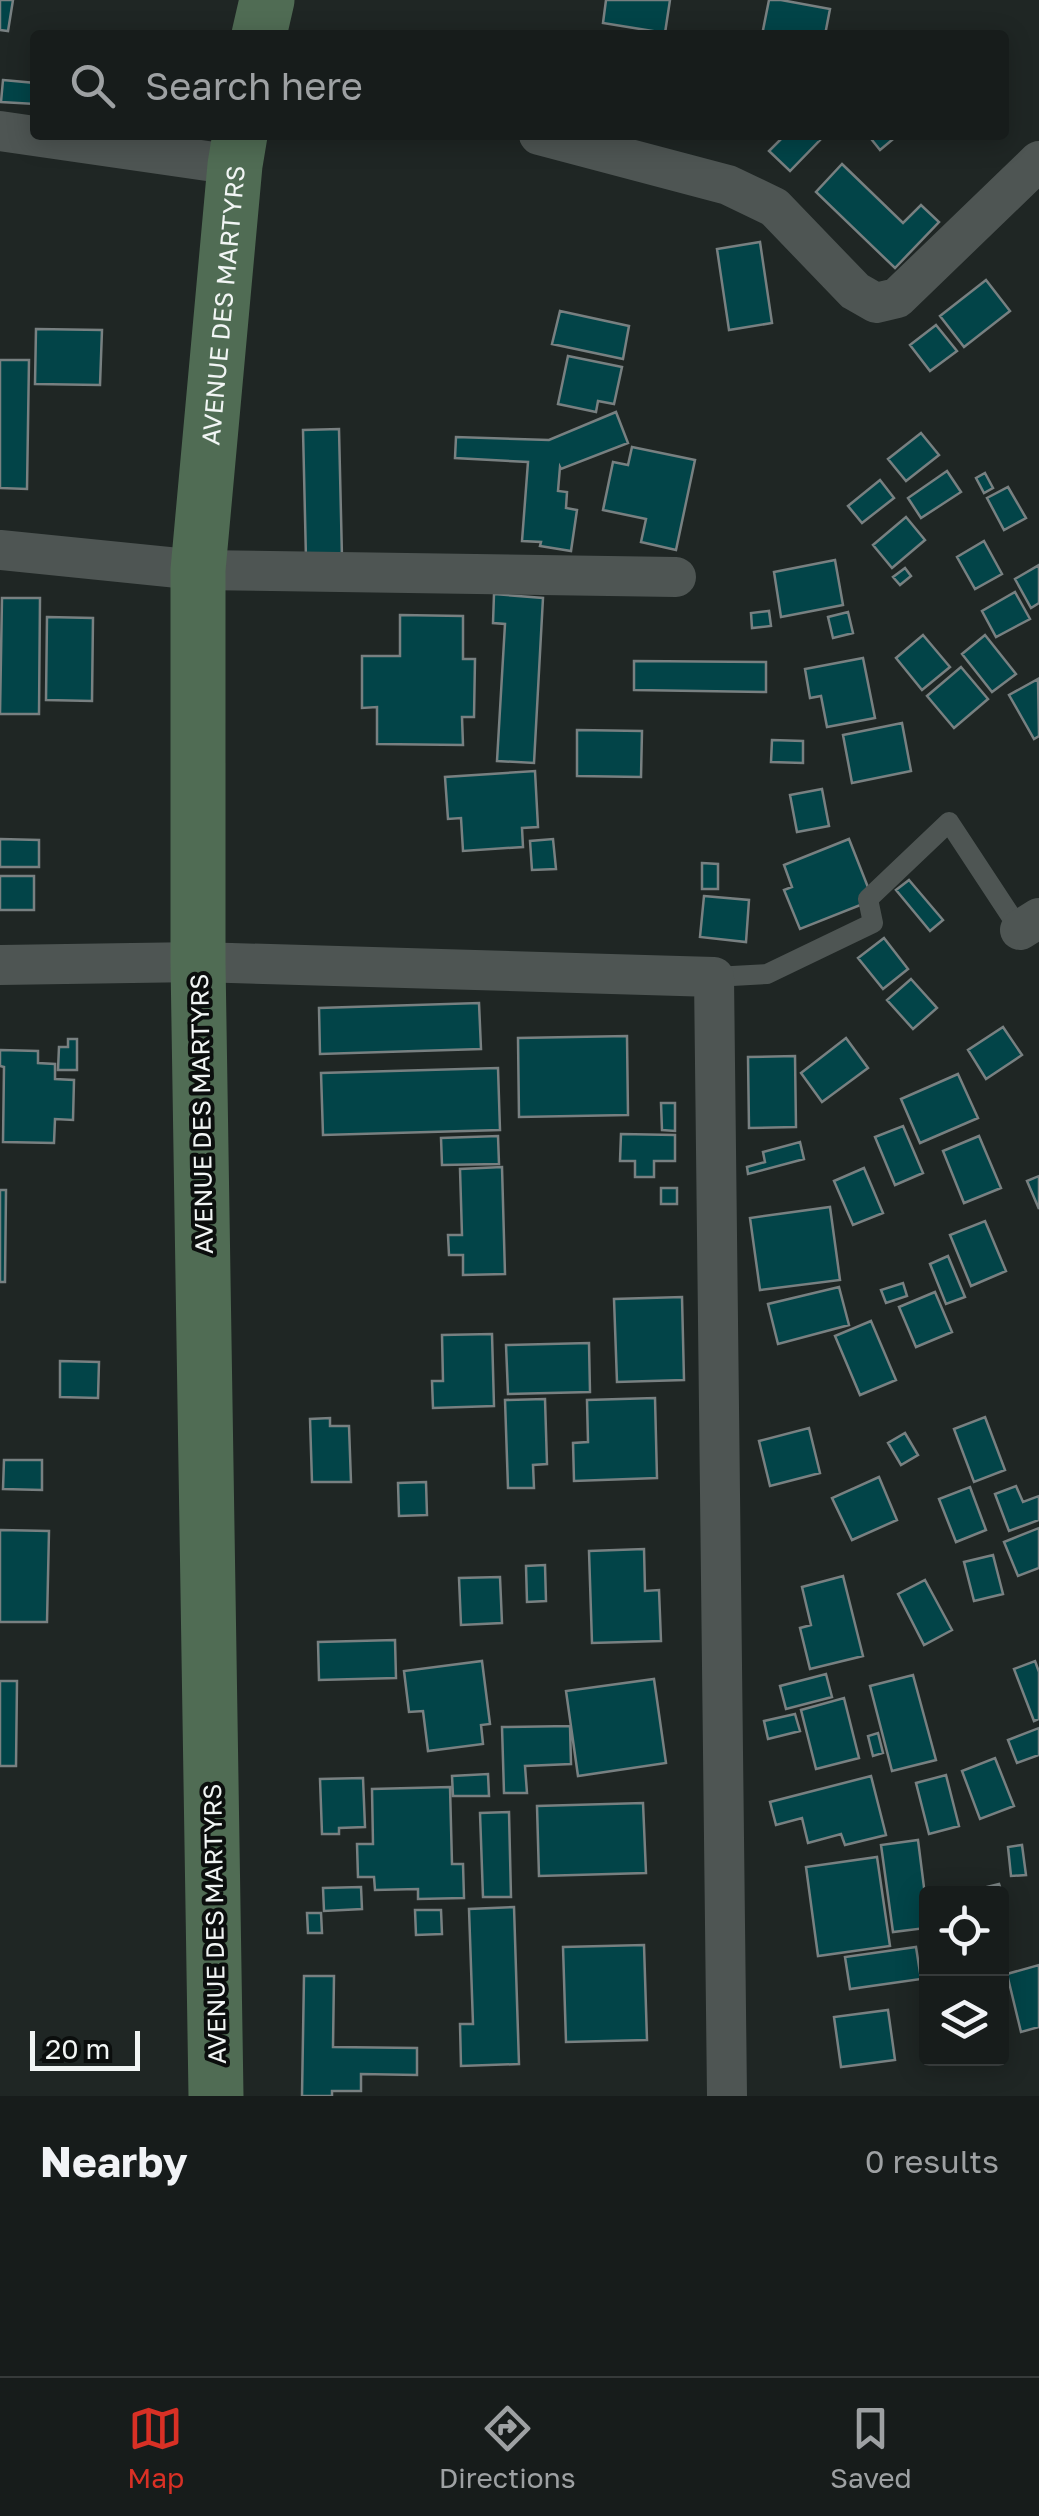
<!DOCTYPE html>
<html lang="en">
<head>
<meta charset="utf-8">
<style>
	body { margin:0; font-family:"Golos Text",sans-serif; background:#242928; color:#f1f3f6 }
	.controls { position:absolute; right:30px; bottom:30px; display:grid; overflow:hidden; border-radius:10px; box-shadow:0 5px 25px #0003 }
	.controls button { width:90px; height:90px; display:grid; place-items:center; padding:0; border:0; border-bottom:2px solid #363a3a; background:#171c1b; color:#f1f3f6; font:50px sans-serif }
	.scale { position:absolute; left:30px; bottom:25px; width:110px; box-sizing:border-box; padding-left:10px; border:5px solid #f1f5f4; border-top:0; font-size:28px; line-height:35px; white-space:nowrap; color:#f1f5f4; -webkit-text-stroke:8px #0b0e0d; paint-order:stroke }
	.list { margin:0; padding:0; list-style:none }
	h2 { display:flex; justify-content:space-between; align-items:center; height:130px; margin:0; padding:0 40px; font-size:42px }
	h2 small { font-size:32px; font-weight:400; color:#9ea1a3 }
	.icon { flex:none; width:55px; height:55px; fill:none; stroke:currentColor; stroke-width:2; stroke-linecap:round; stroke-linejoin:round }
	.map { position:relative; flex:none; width:1039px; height:2096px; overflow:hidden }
	.search { position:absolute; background:#171c1b; box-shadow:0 5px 25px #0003; left:30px; right:30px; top:30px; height:110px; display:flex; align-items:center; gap:25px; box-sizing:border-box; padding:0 35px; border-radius:10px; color:#9ea1a3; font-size:38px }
	.sheet { height:280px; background:#171c1b }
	nav { display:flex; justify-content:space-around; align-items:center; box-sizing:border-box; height:140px; border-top:2px solid #363a3a; background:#171c1b; font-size:28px; color:#9ea1a3 }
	nav a { display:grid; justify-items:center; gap:5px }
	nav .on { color:#d93025 }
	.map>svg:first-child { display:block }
	.building { fill:#024448; stroke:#788081; stroke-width:2.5 }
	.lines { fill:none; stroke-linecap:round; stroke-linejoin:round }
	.lane { stroke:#4e5553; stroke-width:20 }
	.street { stroke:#4e5553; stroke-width:40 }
	.secondary { stroke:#506c54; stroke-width:55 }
	.labels { text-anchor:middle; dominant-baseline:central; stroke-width:8; stroke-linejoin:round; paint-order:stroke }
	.street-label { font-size:25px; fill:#f1f5f4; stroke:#0b0e0d }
</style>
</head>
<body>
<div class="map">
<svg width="1039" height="2096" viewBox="0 0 1039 2096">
	<rect width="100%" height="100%" fill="#1f2624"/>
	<path class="building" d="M0,0H13L8,31L0,30Z
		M606,0H670L665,33L603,23Z
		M769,0H781L830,9L825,35H762Z
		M3,80L35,83V104L1,102Z
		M785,135H815L820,140L790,171L769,151Z
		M868,135H898L880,150Z
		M842,164L903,223L921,205L939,222L895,268L816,192Z
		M760,242L772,323L729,330L717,249Z
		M986,280L1010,311L964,347L940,316Z
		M560,311L629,326L623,359L552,344Z
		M936,325L957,351L930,371L910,345Z
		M36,329L102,330L100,385L35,384Z
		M568,356L622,367L614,404L598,401L596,412L558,404Z
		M0,360H29L27,489L0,488Z
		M616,412L628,443L561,469L560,467L558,491L567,492L566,508L577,510L571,551L540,546L541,542L522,541L528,462L455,458L456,437L549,440Z
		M339,429L342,558L306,559L303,430Z
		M921,433L939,455L906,481L888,459Z
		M632,447L695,460L676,550L641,542L646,519L603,510L613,462L628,465Z
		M947,471L961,492L921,518L908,498Z
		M985,473L993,488L984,493L976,478Z
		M880,480L894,498L862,523L848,506Z
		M1008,487L1026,518L1004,530L987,498Z
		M906,517L925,540L892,568L873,545Z
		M984,541L1002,574L975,589L957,557Z
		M835,560L843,605L781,617L774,572Z
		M1039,565V603L1031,608L1015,579Z
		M905,568L911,576L900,585L893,577Z
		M1015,592L1030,619L996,637L982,611Z
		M494,594L543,598L534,763L497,761L505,624L493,623Z
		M2,598H40L39,714H0Z
		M769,611L771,626L752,628L751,613Z
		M848,612L853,633L833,638L828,617Z
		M400,615L463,616V659H475L474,717H462L463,745L377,744V707L362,708V656H400Z
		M47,617L93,618L92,701L46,700Z
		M923,635L950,667L922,690L896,658Z
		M985,635L1016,674L992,692L962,654Z
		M863,658L875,718L827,727L821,696L810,698L805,669Z
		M634,661L766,662V692L634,690Z
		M961,667L988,699L954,728L927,696Z
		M1038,679L1039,736L1034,739L1009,695Z
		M902,723L911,771L852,783L843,735Z
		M577,730L642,731L641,777L577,776Z
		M772,740L803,741V763L771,762Z
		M535,771L538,827L522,828L523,847L463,851L461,818L448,819L445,777Z
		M822,789L829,826L797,832L790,795Z
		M0,839L39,840V867H0Z
		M553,839L556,869L532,870L530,841Z
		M849,839L873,900L800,929L784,890L792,887L784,865Z
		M702,863L718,864V889H702Z
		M0,876H34V910H0Z
		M909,880L943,920L930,931L896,890Z
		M704,896L749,900L746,942L700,937Z
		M884,938L908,969L883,989L858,958Z
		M911,979L937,1008L913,1029L887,1000Z
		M479,1003L481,1049L320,1054L319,1008Z
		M1003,1027L1022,1055L986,1079L968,1050Z
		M627,1036L628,1115L519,1117L518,1038Z
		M846,1038L868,1068L822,1102L801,1073Z
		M68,1039H77V1070H58L59,1047H68Z
		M0,1050L38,1051V1063L55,1064V1079L74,1080L73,1120L55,1119L54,1143L3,1142L4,1067L0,1066Z
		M795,1056L796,1127L749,1128L748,1057Z
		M498,1068L500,1130L323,1135L321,1073Z
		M958,1074L978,1118L920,1143L901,1099Z
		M661,1103H675V1131L662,1130Z
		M903,1126L923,1173L895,1185L875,1137Z
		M621,1134L675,1135V1161H654V1177H635V1161H620Z
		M498,1136L499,1164L442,1165L441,1138Z
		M979,1136L1001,1188L964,1203L943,1151Z
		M800,1142L804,1159L748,1174L747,1167L765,1162L763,1152Z
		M502,1167L505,1274L463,1275V1255H449L448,1235H462L460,1169Z
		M864,1168L883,1213L853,1225L834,1181Z
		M1039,1176V1209L1027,1181Z
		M661,1188H677V1204H661Z
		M0,1190H6L5,1282H0Z
		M830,1207L840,1280L760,1290L750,1218Z
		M985,1221L1006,1271L971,1286L950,1235Z
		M948,1256L965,1297L946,1304L930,1264Z
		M903,1283L907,1296L886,1303L881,1290Z
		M839,1287L849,1325L778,1344L768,1304Z
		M935,1292L952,1332L916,1347L899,1307Z
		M682,1297L684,1380L617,1382L614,1299Z
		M871,1321L896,1380L860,1395L835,1336Z
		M492,1334L494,1406L433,1408L432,1381H443L442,1335Z
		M589,1343L590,1392L508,1394L506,1345Z
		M60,1361L99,1362L98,1398L60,1397Z
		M655,1398L657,1478L574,1481L573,1443L588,1442L587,1400Z
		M545,1399L547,1464L533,1465L534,1488H508L505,1400Z
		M985,1417L1005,1470L974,1482L954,1429Z
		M330,1418V1426H349L351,1482H312L310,1419Z
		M809,1428L820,1473L770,1486L759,1441Z
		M905,1433L918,1455L901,1465L888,1443Z
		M4,1460H42V1490L3,1489Z
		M879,1477L897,1520L852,1540L832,1498Z
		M426,1482L427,1515L399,1516L398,1483Z
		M1016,1486L1023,1502L1039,1496V1520L1009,1531L995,1494Z
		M970,1487L986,1530L956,1542L939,1499Z
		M1039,1528V1568L1018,1576L1004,1542Z
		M0,1530L49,1531L47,1622H0Z
		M644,1549L645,1591L659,1590L661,1641L592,1643L589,1551Z
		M993,1555L1003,1594L974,1601L964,1562Z
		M545,1565L546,1601L527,1602L526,1566Z
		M843,1576L863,1656L810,1669L800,1628L811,1625L802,1587Z
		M500,1577L502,1623L461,1625L459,1578Z
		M925,1580L952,1630L924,1645L898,1594Z
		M395,1640L396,1678L319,1680L318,1642Z
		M482,1661L490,1724L481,1725L483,1744L428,1751L423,1711L409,1712L404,1671Z
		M1035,1661L1039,1672V1719L1034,1721L1014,1669Z
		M826,1674L832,1697L786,1709L780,1686Z
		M913,1675L936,1760L892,1771L870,1686Z
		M654,1679L666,1763L578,1776L566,1691Z
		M0,1681H17L16,1766H0Z
		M844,1698L859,1758L816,1769L801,1710Z
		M795,1714L800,1731L768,1739L764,1721Z
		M570,1726L571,1764L525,1766L527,1793H504L502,1727Z
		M1039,1728V1755L1017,1763L1008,1740Z
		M878,1733L883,1753L873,1756L868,1736Z
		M995,1758L1014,1806L980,1819L962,1771Z
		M488,1774L489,1796H453L452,1776Z
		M946,1775L959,1826L929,1834L916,1783Z
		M871,1776L886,1835L845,1845L841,1834L808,1843L802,1818L776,1825L770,1802Z
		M363,1778L365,1827L339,1828V1834H322L320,1779Z
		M450,1787L452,1864H463L464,1898L418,1899V1889L375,1890L374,1877H358L357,1844H373L372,1789Z
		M643,1803L646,1873L539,1876L537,1806Z
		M509,1812L511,1897H483L480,1813Z
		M918,1840L926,1903V1928L893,1932L881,1845Z
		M1022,1845L1026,1875L1011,1876L1008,1847Z
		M877,1857L890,1946L818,1956L806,1867Z
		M999,1884L1002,1893L984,1894L983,1888Z
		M361,1887L362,1909L324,1911L323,1888Z
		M514,1907L519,2064L461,2066L460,2024H473L469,1909Z
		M415,1910H441L442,1934L416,1935Z
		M307,1913H321L322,1933H308Z
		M644,1945L647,2040L566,2042L563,1947Z
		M916,1947L921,1979L850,1989L845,1957Z
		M1039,1965V2027L1021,2032L1007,1974Z
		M304,1976H334L333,2047L417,2048V2075L361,2074V2091H332V2096H302Z
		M888,2010L895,2060L841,2067L834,2017Z"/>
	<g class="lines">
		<path class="lane" d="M714,977L767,974L873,923L868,899L949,822L1020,930"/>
		<path class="street" d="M0,131L235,165
			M539,135L728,185L774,207L855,291L876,303L897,298L1039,161
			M0,550L198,570L676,577
			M1020,930L1039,918
			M0,965L198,962L714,977L727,2096"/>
		<g class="secondary">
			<path d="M259,35L267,0"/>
			<path id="s1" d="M216,2096L198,962V570L235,165L240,135"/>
		</g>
	</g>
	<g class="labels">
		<g class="street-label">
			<text stroke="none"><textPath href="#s1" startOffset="1792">AVENUE DES MARTYRS</textPath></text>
			<text transform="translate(201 1114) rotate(-91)">AVENUE DES MARTYRS</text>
			<text transform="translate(214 1924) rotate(-91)">AVENUE DES MARTYRS</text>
		</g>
	</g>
</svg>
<div class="controls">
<button><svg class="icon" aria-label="locate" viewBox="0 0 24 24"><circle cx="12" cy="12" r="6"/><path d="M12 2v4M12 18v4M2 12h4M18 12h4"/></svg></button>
<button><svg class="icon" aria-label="layers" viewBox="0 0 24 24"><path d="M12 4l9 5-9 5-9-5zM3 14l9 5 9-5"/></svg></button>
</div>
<div class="scale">20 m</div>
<div class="search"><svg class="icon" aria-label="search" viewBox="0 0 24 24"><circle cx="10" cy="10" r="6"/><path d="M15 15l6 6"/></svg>Search here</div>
</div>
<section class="sheet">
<h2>Nearby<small>0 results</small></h2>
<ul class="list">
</ul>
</section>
<nav>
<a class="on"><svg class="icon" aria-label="map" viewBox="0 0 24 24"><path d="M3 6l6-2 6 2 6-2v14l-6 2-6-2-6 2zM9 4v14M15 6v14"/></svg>Map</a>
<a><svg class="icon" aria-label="directions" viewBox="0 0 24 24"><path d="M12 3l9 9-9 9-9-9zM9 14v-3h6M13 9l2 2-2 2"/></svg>Directions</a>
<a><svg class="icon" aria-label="saved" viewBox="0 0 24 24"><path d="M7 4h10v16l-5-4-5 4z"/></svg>Saved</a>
</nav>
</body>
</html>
